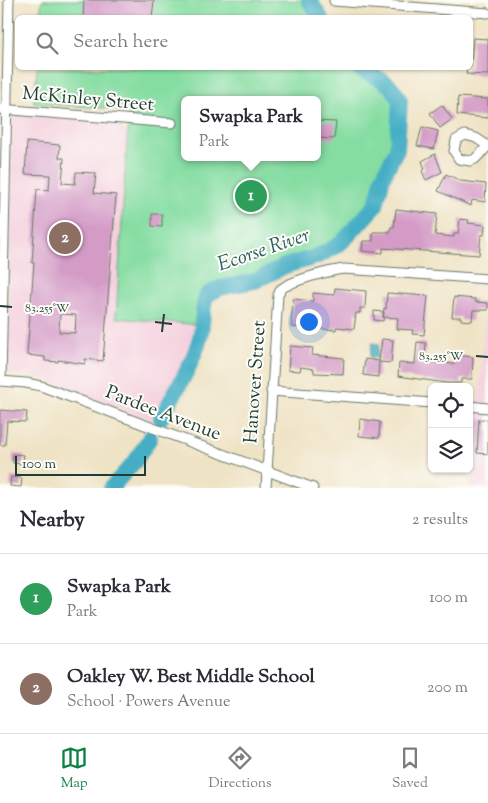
<!DOCTYPE html>
<html lang="en">
<head>
<meta charset="utf-8">
<style>
	body { margin:0; font-family:"Sorts Mill Goudy",serif; background:#f7f7f7; color:#2b2b33 }
	.controls { position:absolute; right:15px; bottom:15px; display:grid; overflow:hidden; border-radius:8px; box-shadow:0 1px 4px #0004 }
	.controls button { width:45px; height:45px; display:grid; place-items:center; padding:0; border:0; border-bottom:1px solid #e1e1e2; background:#fff; color:#2b2b33; font:25px sans-serif }
	.scale { position:absolute; left:15px; bottom:12px; width:131px; box-sizing:border-box; padding-left:5px; border:2px solid #1f3d34; border-top:0; font-size:14px; line-height:18px; white-space:nowrap; color:#1f3d34; -webkit-text-stroke:4px #fdfcf7; paint-order:stroke }
	.you { position:absolute; left:308px; top:321px; width:18px; height:18px; margin:-12px; border:4px solid #fff; border-radius:50%; background:#1a73e8; box-shadow:0 0 0 8px #1a73e833 }
	.badge { display:grid; place-items:center; width:32px; height:32px; border-radius:50%; background:#0b8043; color:#fff; font-size:16px; font-weight:700 }
	.pin { position:absolute; translate:-50% -50%; border:2px solid #fff; box-shadow:0 1px 5px #0006 }
	.popup { position:absolute; left:181px; top:96px; width:140px; height:65px; box-sizing:border-box; display:grid; place-content:center; border-radius:8px; background:#fff; filter:drop-shadow(0 1px 4px #0005); font-size:16px; white-space:nowrap; color:#7c7c81 }
	.popup b { font-size:19px; color:#2b2b33 }
	.popup::after { content:''; position:absolute; left:50%; top:100%; margin-left:-10px; border:10px solid transparent; border-top-color:#fff }
	.list { margin:0; padding:0; list-style:none }
	h2 { display:flex; justify-content:space-between; align-items:center; height:65px; margin:0; padding:0 20px; font-size:21px }
	h2 small { font-size:16px; font-weight:400; color:#7c7c81 }
	.list li { display:grid; grid-template-columns:32px 1fr auto; gap:15px; align-items:center; box-sizing:border-box; height:90px; padding:0 20px; border-top:1px solid #e1e1e2 }
	.list b { display:block; font-size:19px; white-space:nowrap }
	.list p { margin:0; font-size:16px; white-space:nowrap; color:#7c7c81 }
	.list em { font-size:16px; font-style:normal; color:#7c7c81 }
	.icon { flex:none; width:28px; height:28px; fill:none; stroke:currentColor; stroke-width:2; stroke-linecap:round; stroke-linejoin:round }
	.map { position:relative; flex:none; width:488px; height:488px; overflow:hidden }
	.search { position:absolute; background:#fff; box-shadow:0 1px 4px #0004; left:15px; right:15px; top:15px; height:55px; display:flex; align-items:center; gap:12px; box-sizing:border-box; padding:0 18px; border-radius:8px; color:#7c7c81; font-size:19px }
	.sheet { height:245px; background:#fff }
	nav { display:flex; justify-content:space-around; align-items:center; box-sizing:border-box; height:70px; border-top:1px solid #e1e1e2; background:#fff; font-size:14px; color:#7c7c81 }
	nav a { display:grid; justify-items:center; gap:2px }
	nav .on { color:#0b8043 }
	.map>svg:first-child { display:block }
	.built { fill:#f4cfdd }
	.green { fill:#85dda2; stroke:#528d6b; fill-rule:evenodd }
	.water { fill:#45aec4; stroke:#32767c }
	.lines { fill:none; stroke-linecap:round; stroke-linejoin:round }
	.river { stroke:#45aec4; stroke-width:16 }
	.building { fill:#d49bc7; fill-rule:evenodd }
	.street-casing { stroke:#687767; stroke-width:11 }
	.street { stroke:#fff; stroke-width:9 }
	.ticks { fill:none; stroke:#1f3d34; stroke-width:2 }
	.labels { text-anchor:middle; dominant-baseline:central; stroke-width:4; stroke-linejoin:round; paint-order:stroke }
	.street-label { font-size:19px; fill:#1f3d34; stroke:#fdfcf7 }
	.water-label { font-size:20px; font-style:italic; fill:#2a5f5f; stroke:#fdfcf7 }
	.ticks-label { font-size:12px; text-anchor:middle; fill:#1f3d34; stroke:#fdfcf7; stroke-width:4; stroke-linejoin:round; paint-order:stroke }
</style>
</head>
<body>
<div class="map">
<svg width="488" height="488" viewBox="0 0 488 488">
	<rect width="100%" height="100%" fill="#fdfcf7"/>
	<filter id="ink" filterUnits="userSpaceOnUse"><feTurbulence type="fractalNoise" baseFrequency=".02" numOctaves="2"/><feDisplacementMap in="SourceGraphic" scale="10" xChannelSelector="R" yChannelSelector="G"/><feConvolveMatrix kernelMatrix="1 2 1 2 8 2 1 2 1" color-interpolation-filters="sRGB"/></filter>
	<filter id="wash" filterUnits="userSpaceOnUse"><feTurbulence type="fractalNoise" baseFrequency=".0096" numOctaves="4" result="noise"/><feDisplacementMap in="SourceGraphic" scale="20" xChannelSelector="R" yChannelSelector="G"/><feGaussianBlur stdDeviation="1.12" result="paint"/><feColorMatrix in="noise" values="0 0 0 0 0 0 0 0 0 0 0 0 0 0 0 0 0 1.4 0 .05"/><feComposite in="paint" operator="in"/></filter>
	<g filter="url(#wash)">
		<rect width="100%" height="100%" fill="#efe3c5"/>
		<path class="built" d="M22,115L119,124L127,136L116,318L203,325L200,338L192,360L156,422L43,379L9,373L6,366L12,121L17,116Z
			M488,269V488H471L479,395Z"/>
		<path class="green" d="M42,0H309L321,17L40,18Z
			M37,68H358L386,81L397,95L400,101L397,149L383,177L376,205L346,238L325,253L285,266L255,281L212,291C200,300 204,312 203,325L116,318L129,110L34,103ZM185,100H317V157H185Z"/>
		<path class="water" d="M372,343L379,344L377,358L370,357Z"/>
		<g class="lines">
			<path class="river" d="M309,0L321,18
				M161,418C174,393 191,368 199,341C204,326 201,307 207,295L220,288L255,281L285,266L316,257L337,246L346,238L376,205L383,177L397,149L400,101C390,78 376,79 358,68
				M111,488L136,460L150,438"/>
		</g>
		<g id="blocks">
			<path class="building" d="M84,0H154L152,18H83Z
				M473,38L488,39V75L466,74L467,68H470L471,65Z
				M458,97L488,99V118L457,115Z
				M442,105L452,119L440,128L430,113Z
				M317,121L336,122L334,139L317,138Z
				M422,127L438,131L434,149L417,146Z
				M27,142L60,145L59,158H64L62,183L75,184L76,172L96,173L94,193L116,195L103,361L85,359V364L58,360V362L45,361V357L27,355L34,263H32L37,189L49,190L50,175L25,174ZM60,314L76,315L75,333L59,332Z
				M435,154L442,172L426,180L422,171L425,169L422,161Z
				M446,174L461,181L486,184L485,202L472,200L471,206L438,191Z
				M396,209L437,214L435,235L454,237V234H458L460,219L469,220L468,223L485,225L484,235H481L479,255L383,248V253L362,251L363,241H373V232H390L391,227H394Z
				M152,214H162V227L152,226Z
				M335,288L366,291L365,308H360V313H356L354,329L336,327V330L291,327L293,299L313,301V293L334,295Z
				M387,293L428,296L424,335L412,334L413,330L397,329L398,318L383,317L384,308L386,309Z
				M454,297L475,299V302L488,303V310H473L472,321L461,320V317H452Z
				M374,311L384,312L383,321L374,320Z
				M382,339L393,340L391,363L379,362L378,377L363,375L365,359L379,361Z
				M417,342L426,343L425,361L454,364L455,355L473,357L472,379H461V383H446L398,376L399,363L415,364Z
				M290,346L313,348L312,355L344,358L343,374L314,373V369L301,367L300,371L288,370Z
				M0,410L27,412L26,422L7,421L5,445H0Z
				M360,419L380,422L379,438L359,436Z
				M479,419L488,420V454L477,453Z
				M13,454L24,455L23,464L13,463Z
				M11,477L22,478L21,487L10,486Z"/>
		</g>
	</g>
	<g filter="url(#ink)">
		<use href="#blocks" fill-opacity="0" stroke="#687767" stroke-width="1"/>
		<g class="lines">
			<defs>
				<path id="street" d="M334,1L488,13
					M0,109L172,123
					M465,135L476,138L488,146L475,159L470,161L459,159L454,151L456,140Z
					M0,381L26,383L41,386L313,488
					M1,381L9,0
					M271,391L432,403
					M469,406L488,408
					M266,488L278,295L281,289C293,280 328,271 344,269L488,279"/>
			</defs>
			<use href="#street" class="street-casing"/>
			<use href="#street" class="street"/>
		</g>
	</g>
	<path class="ticks" d="M0,306L12,307M155,322L172,324M162,332L164,314M476,356L488,357"/>
	<g class="labels">
		<g class="street-label">
			<text transform="translate(88 100) rotate(5)">McKinley Street</text>
			<text transform="translate(256 382) rotate(-86)">Hanover Street</text>
			<text transform="translate(163 414) rotate(21)">Pardee Avenue</text>
		</g>
		<g class="water-label">
			<text transform="translate(264 251) rotate(-19)">Ecorse River</text>
		</g>
	</g>
	<g class="ticks-label">
		<text x="47" y="312">83.255°W</text>
		<text x="441" y="360">83.255°W</text>
	</g>
</svg>
<div class="controls">
<button><svg class="icon" aria-label="locate" viewBox="0 0 24 24"><circle cx="12" cy="12" r="6"/><path d="M12 2v4M12 18v4M2 12h4M18 12h4"/></svg></button>
<button><svg class="icon" aria-label="layers" viewBox="0 0 24 24"><path d="M12 4l9 5-9 5-9-5zM3 14l9 5 9-5"/></svg></button>
</div>
<div class="scale">100 m</div>
<div class="you"></div>
<div class="pin badge" style="left:251px;top:196px;background:#2e9e5b">1</div>
<div class="popup"><b>Swapka Park</b>Park</div>
<div class="pin badge" style="left:65px;top:238px;background:#8d6e63">2</div>
<div class="search"><svg class="icon" aria-label="search" viewBox="0 0 24 24"><circle cx="10" cy="10" r="6"/><path d="M15 15l6 6"/></svg>Search here</div>
</div>
<section class="sheet">
<h2>Nearby<small>2 results</small></h2>
<ul class="list">
<li><span class="badge" style="background:#2e9e5b">1</span><div><b>Swapka Park</b><p>Park</p></div><em>100 m</em></li>
<li><span class="badge" style="background:#8d6e63">2</span><div><b>Oakley W. Best Middle School</b><p>School · Powers Avenue</p></div><em>200 m</em></li>
</ul>
</section>
<nav>
<a class="on"><svg class="icon" aria-label="map" viewBox="0 0 24 24"><path d="M3 6l6-2 6 2 6-2v14l-6 2-6-2-6 2zM9 4v14M15 6v14"/></svg>Map</a>
<a><svg class="icon" aria-label="directions" viewBox="0 0 24 24"><path d="M12 3l9 9-9 9-9-9zM9 14v-3h6M13 9l2 2-2 2"/></svg>Directions</a>
<a><svg class="icon" aria-label="saved" viewBox="0 0 24 24"><path d="M7 4h10v16l-5-4-5 4z"/></svg>Saved</a>
</nav>
</body>
</html>
